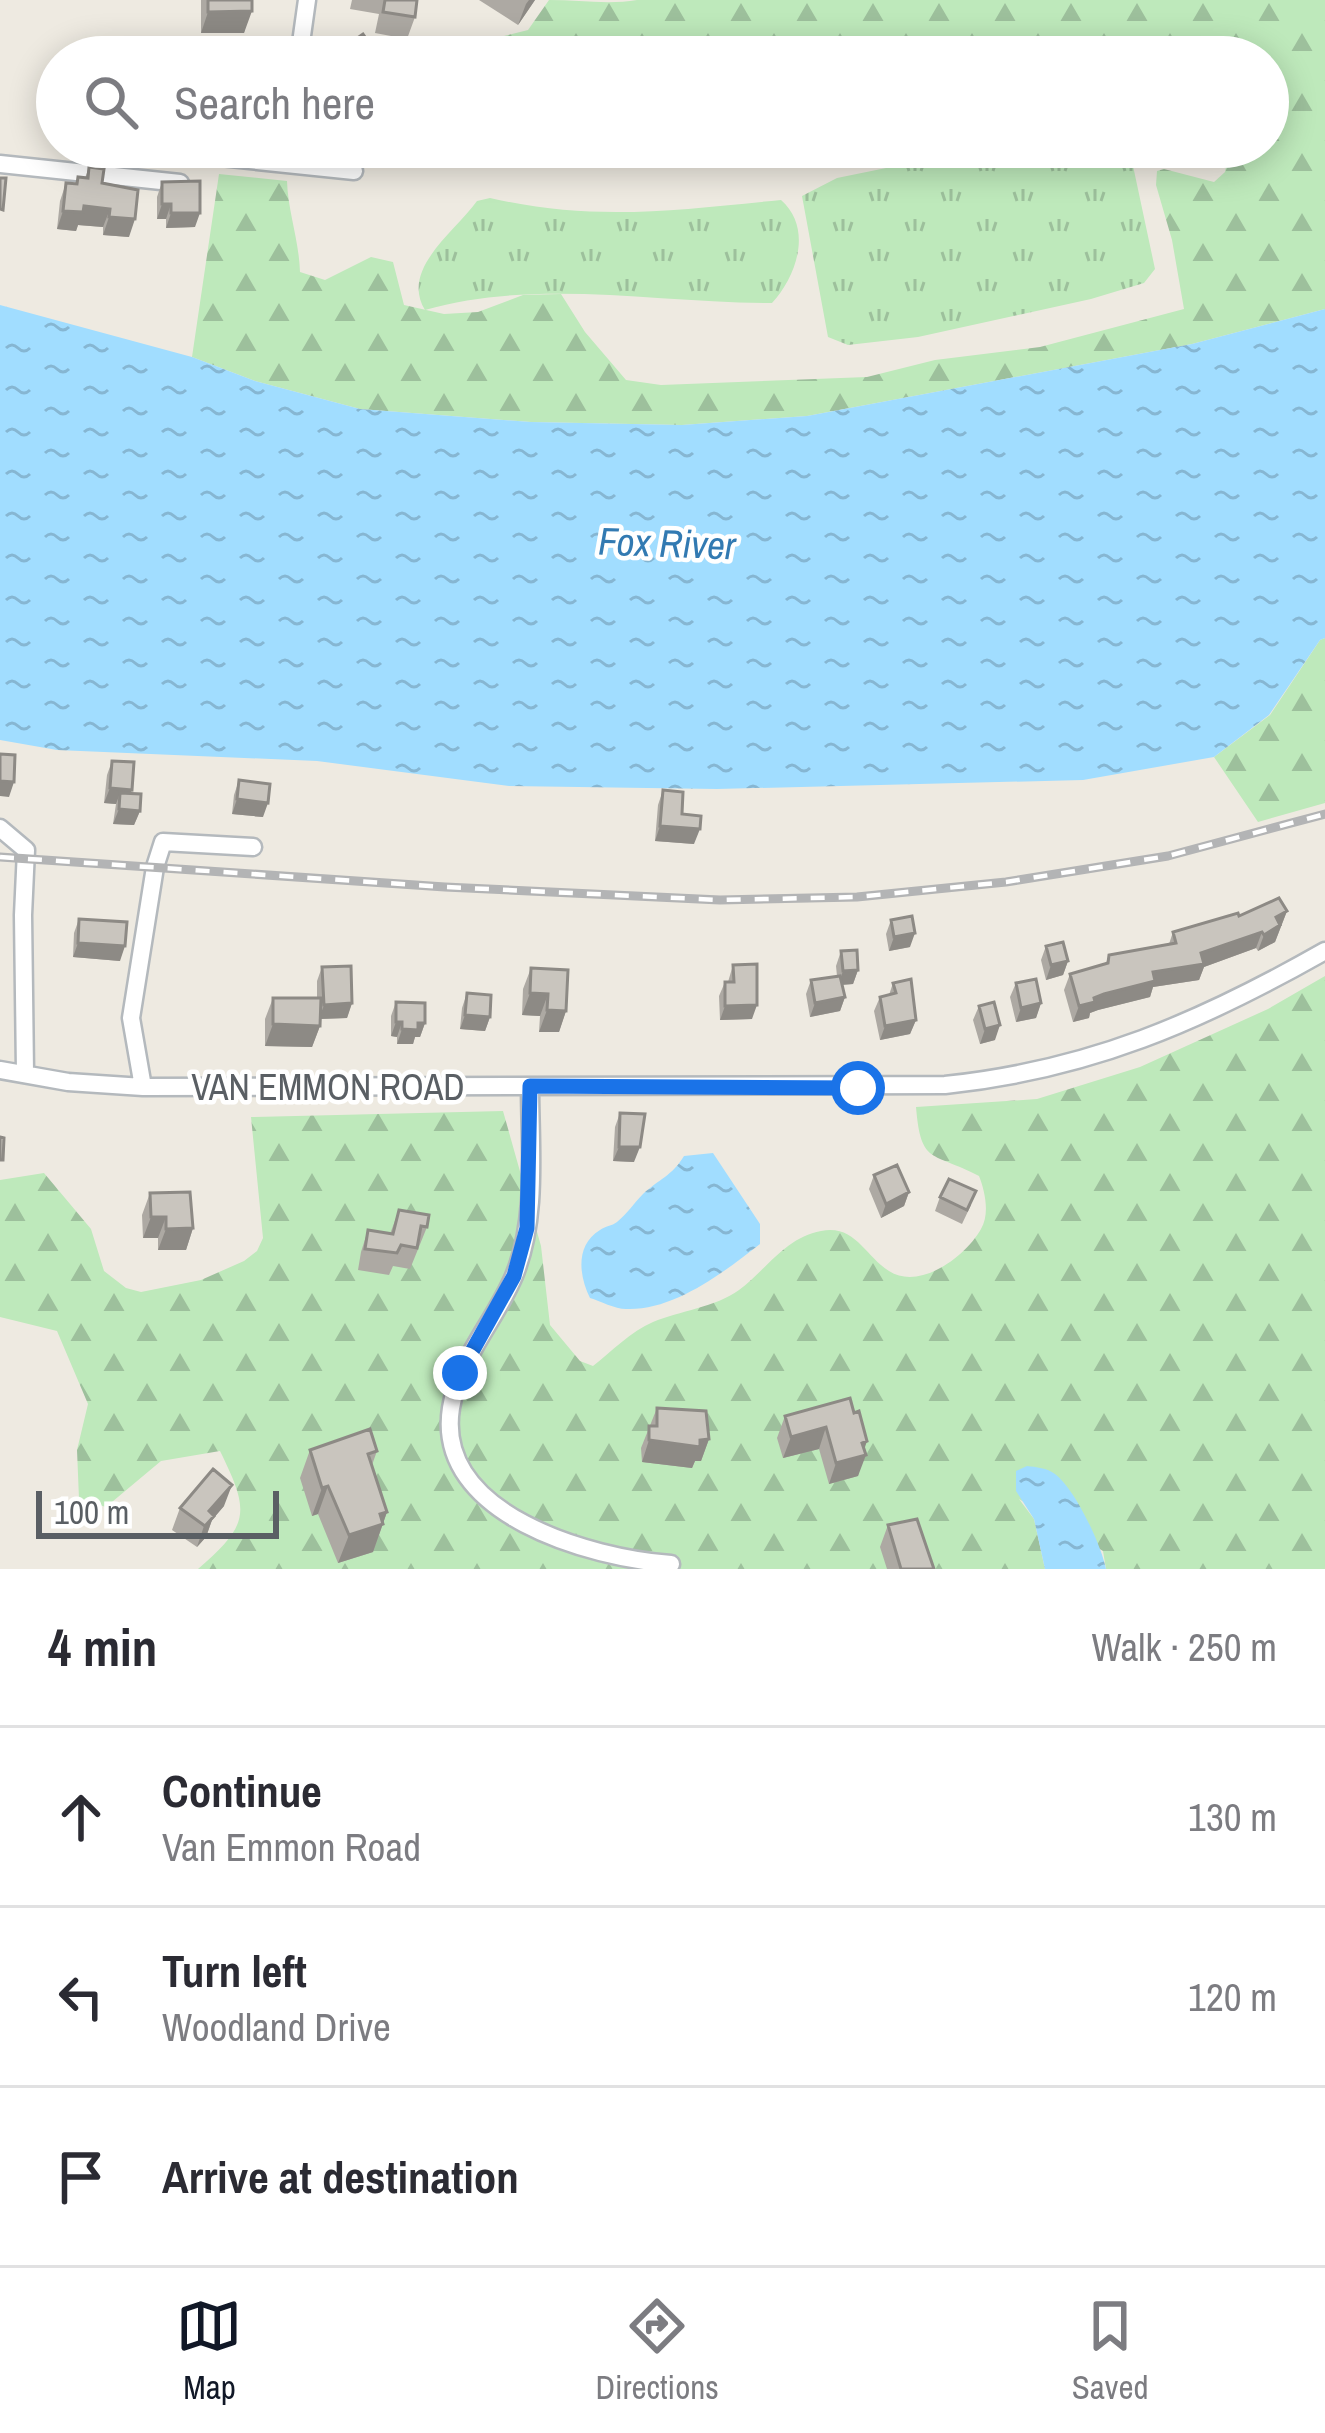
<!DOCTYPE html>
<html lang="en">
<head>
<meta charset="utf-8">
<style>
	body { margin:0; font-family:"Archivo Narrow",sans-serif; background:#f7f7f7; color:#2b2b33 }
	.scale { position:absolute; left:36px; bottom:30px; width:243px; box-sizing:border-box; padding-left:12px; border:6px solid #5a5f64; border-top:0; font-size:33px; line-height:42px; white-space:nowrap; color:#5a5f64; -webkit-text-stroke:9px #fff; paint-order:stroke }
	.stop { position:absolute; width:36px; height:36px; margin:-27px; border:9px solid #1a73e8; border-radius:50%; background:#fff }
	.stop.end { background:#1a73e8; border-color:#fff; box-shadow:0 3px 12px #0008 }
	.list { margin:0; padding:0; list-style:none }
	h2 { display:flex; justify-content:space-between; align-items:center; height:156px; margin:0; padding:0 48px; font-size:51px }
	h2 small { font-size:39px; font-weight:400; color:#7c7c81 }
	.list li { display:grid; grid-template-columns:78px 1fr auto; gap:36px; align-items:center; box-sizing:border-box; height:180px; padding:0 48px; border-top:3px solid #e1e1e2 }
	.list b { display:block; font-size:45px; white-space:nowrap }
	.list p { margin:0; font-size:39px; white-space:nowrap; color:#7c7c81 }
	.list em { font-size:39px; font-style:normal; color:#7c7c81 }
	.icon { flex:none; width:66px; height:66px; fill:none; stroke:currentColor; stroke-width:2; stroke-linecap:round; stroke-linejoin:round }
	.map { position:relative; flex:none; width:1325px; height:1569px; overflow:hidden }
	.search { position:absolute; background:#fff; box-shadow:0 6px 30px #0003; left:36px; right:36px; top:36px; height:132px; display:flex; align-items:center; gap:30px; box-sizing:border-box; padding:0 42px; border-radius:66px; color:#7c7c81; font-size:45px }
	.sheet { height:696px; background:#fff }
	nav { display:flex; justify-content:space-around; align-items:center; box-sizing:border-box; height:168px; border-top:3px solid #e1e1e2; background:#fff; font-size:33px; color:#7c7c81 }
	nav a { display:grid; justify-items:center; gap:6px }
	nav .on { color:#111827 }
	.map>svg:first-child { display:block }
	.grass { fill:url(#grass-tufts) }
	.forest { fill:url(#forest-firs) }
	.water { fill:url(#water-ripples) }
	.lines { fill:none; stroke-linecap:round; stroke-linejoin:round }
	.minor-casing { stroke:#b4b9bd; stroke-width:21 }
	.minor { stroke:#fff; stroke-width:16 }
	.rail-casing { stroke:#b3b4b5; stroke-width:9 }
	.rail { stroke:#fff; stroke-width:4.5; stroke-dasharray:14; stroke-linecap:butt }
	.wall { fill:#ada9a3 }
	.shaded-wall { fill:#8d8a85 }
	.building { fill:#c9c5be; stroke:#8d8a85; stroke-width:3 }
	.route { stroke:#1a73e8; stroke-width:15 }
	.labels { text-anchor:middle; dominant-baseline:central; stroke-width:9; stroke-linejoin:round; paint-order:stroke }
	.street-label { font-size:36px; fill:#5a5f64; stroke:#fff }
	.water-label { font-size:39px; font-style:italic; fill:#327ab2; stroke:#fff }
</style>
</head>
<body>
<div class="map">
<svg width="1325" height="1569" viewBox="0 0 1325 1569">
	<defs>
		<pattern id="grass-tufts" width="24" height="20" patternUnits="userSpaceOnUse" patternTransform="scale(3)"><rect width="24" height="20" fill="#bee9bb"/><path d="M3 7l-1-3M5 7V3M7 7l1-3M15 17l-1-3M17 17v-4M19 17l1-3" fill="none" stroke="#9dc09c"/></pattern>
		<pattern id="forest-firs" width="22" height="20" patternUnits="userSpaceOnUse" patternTransform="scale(3)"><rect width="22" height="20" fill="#bee9bb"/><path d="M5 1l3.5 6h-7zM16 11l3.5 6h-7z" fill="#9dc09c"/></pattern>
		<pattern id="water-ripples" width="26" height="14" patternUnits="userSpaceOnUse" patternTransform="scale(3)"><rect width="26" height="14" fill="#a1ddff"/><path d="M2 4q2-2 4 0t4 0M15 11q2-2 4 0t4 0" fill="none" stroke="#86b6d2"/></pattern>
	</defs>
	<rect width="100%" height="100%" fill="#eeeae1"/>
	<path class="grass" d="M989,147H1129L1155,269L1144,283L1091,299L918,337L848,345L828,337L802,196L837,178Z
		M490,198C594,222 676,210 781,200C813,228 797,276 772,303C657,303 536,278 425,310C400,269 455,232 477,201Z"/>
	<path class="forest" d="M549,0C579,0 609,5 637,0H1325V309L1192,344L807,416L682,425L531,422L360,409L255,381L192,357L219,174L287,181C288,212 299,240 300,272L325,280L371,257L393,262L404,305L444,314L478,312L523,295L561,294L585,332L626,380L661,385L867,377L935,360L1040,347L1184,309L1172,240L1156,185L1157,171L1164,169L1214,182L1225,172L1230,147H1268V57H1184L1180,52L1167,57H430L447,38H496L528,30Z
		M1325,638V803L1258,822L1214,757L1270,715L1320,640Z
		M1325,976V1569H1106L1103,1551L1019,1499L1034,1519L1045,1569H198C250,1524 250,1512 220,1451L161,1461L106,1507L79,1499L77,1450L88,1404L57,1331L0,1317V1180L44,1173L91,1229L104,1271L126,1288L141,1292L201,1280L244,1261L257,1251L263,1238L251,1117L503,1111L541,1246L550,1325L580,1361L593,1366C611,1352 631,1331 653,1322C679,1311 716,1307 739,1290C766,1270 786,1237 821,1231C855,1224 865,1256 889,1271C920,1291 966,1256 981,1229C990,1214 985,1191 979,1176C932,1151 921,1166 916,1107L1037,1099L1140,1067L1268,1009Z"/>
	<path class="water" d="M0,305L192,357L255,381L360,409L531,422L682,425L807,416L1192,344L1325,309V638L1320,640L1269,715L1214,757L1083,780L717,789L509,786L317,761L57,750L0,740Z
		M713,1153L760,1224V1244C724,1272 674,1311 626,1309C615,1309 600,1301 590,1298C579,1276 575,1245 600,1230C605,1226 612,1226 617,1222C627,1214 634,1203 643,1194C659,1179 672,1176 684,1156Z
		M1027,1466C1036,1467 1047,1468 1055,1474C1075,1489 1101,1544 1106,1569H1045L1034,1519L1016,1491V1471Z"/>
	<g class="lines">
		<defs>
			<path id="minor" d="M299,57L307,0
				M133,148L354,171
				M0,164L180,183
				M0,828L26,850L23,915L25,1072
				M0,1070L68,1082L143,1087L945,1085C1089,1070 1200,1022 1325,951
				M530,1086C530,1148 538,1218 514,1276C495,1321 459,1358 451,1408C434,1515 591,1558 671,1564
				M143,1087L131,1018L155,867L163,842L253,847"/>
		</defs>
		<use href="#minor" class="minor-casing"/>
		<use href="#minor" class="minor"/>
		<defs>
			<path id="rail" d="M0,857L445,887L720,900L857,897L1006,882L1168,856L1325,814"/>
		</defs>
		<use href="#rail" class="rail-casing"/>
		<use href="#rail" class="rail"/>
	</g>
	<path class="wall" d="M201,0H252L244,33H201Z
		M352,0H417L415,17L407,39L375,33L379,14L350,9Z
		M479,0H535L518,25Z
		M350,43L379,57H344Z
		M89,167L102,183L129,237L103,235V227L78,225L76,231L57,229L60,201L66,183L75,184L78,177L85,178Z
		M162,182L195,227L166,228V219H157V197Z
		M112,761L140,811L134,825L113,824L116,804L104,803L107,775Z
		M239,780L263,817L232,814L234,795Z
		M663,790L682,814L694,844L655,841L658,805Z
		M1287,911L1275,942L1258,951L1256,948L1204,967L1199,980L1153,987L1150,997L1098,1010L1090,1013L1089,1018L1073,1022L1064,990L1070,974L1106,963L1109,955L1169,944L1173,932L1239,916Z
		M79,919L120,961L73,957L74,933Z
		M891,920L910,947L889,951L886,934Z
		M1046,946L1068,961L1063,975L1046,980L1041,960Z
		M841,951L858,970L853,984L842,985L845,997L840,1011L810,1017L806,994L811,980L837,976L836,966Z
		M733,965L752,1019L720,1020L719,996L725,982H728Z
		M322,967L352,1003L347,1018L320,1019V1026L312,1047L265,1046V1019L273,998H317V981Z
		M531,968L566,1011L559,1032H539L540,1016L522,1015L523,989Z
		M893,983L916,1020L910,1034L880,1040L874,1011L880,997L889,995Z
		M1016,983L1041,1003L1036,1018L1016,1022L1010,997Z
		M467,993L490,1017L485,1031L460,1029L462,1008Z
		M396,1002L425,1023L420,1037H415L413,1044H397V1037L391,1036V1016Z
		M979,1006L995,1040L980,1044L973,1020Z
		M620,1113L634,1162L613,1161L615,1127Z
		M874,1175L909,1192L904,1206L881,1218L869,1189Z
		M150,1193L193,1228L186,1250H158V1238H143L142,1215Z
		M940,1197L971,1205L962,1224L935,1211Z
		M399,1210L427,1227L410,1269L393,1266L389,1275L358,1270L361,1252L368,1230L390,1234Z
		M850,1398L864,1450L858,1476L829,1484L819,1449L783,1458L777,1438L785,1416Z
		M657,1408L709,1439L701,1461H695L692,1468L642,1462L641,1448Z
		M310,1450L377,1451L372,1465L387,1512L373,1552L338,1563L318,1514L312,1516L300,1478Z
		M224,1506L212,1520L206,1537L197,1547L172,1530L180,1508Z
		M888,1525L934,1569H887L880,1547Z"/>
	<path class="shaded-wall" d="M529,0H535L518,25L526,4Z
		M252,11L244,33H201L208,12Z
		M162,204H171L166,219H157Z
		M84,206L110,209L103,227L78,225L76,231L57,229L63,211Z
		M171,213H200L195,227L166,228Z
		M109,217L135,219L129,237L103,235Z
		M0,781L14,782L9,797L0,796Z
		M110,788L132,790L127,804L120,793L116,804L104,803Z
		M237,799L268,803L263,817L232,814Z
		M119,809L140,811L134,825L113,824Z
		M660,826L700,829L694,844L655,841Z
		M1287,911L1275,942L1258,951L1264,935L1276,917Z
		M1262,932L1256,948L1204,967L1199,980L1153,987L1150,997L1098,1010L1090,1013L1089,1018L1073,1022L1079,1006L1094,998L1201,953Z
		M915,933L910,947L889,951L894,937Z
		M78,943L125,946L120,961L73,957Z
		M1068,961L1063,975L1046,980L1051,965Z
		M858,970L853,984L838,985L843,971Z
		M530,993L548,994L540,1016L522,1015Z
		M845,997L840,1011L810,1017L815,1003Z
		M352,1003L347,1018L319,1019L324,1005Z
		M1041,1003L1036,1018L1016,1022L1021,1008Z
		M757,1005L752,1019L720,1020L725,1006Z
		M547,1010L566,1011L559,1032H539Z
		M465,1015L490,1017L485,1031L460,1029Z
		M916,1020L910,1034L880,1040L885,1026Z
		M396,1022H402L397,1037L391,1036Z
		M418,1023H425L420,1037H415L413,1044H397L402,1029Z
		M273,1024L320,1026L312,1047L265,1046Z
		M1000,1025L995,1040L980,1044L985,1029Z
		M619,1147H640L634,1162L613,1161Z
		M909,1192L904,1206L881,1218L886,1204Z
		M151,1217H166L158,1238H143Z
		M193,1228L186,1250H158L166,1229Z
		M826,1427L819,1449L783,1458L791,1437Z
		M709,1439L701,1461H695L692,1468L642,1462L649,1440Z
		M867,1441L862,1456L866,1455L858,1476L829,1484L836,1463L862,1443Z
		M232,1485L224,1506L212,1520L206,1537L197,1547L209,1511Z
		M328,1486L318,1514L312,1516L322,1488Z
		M387,1512L373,1552L338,1563L349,1535L380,1514Z"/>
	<path class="building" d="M208,0H252V11L208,12Z
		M385,0H417L415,17L383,12Z
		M363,34L379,57H360L350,43Z
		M89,167L104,169L102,183L138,190L135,219L109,217L110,209L84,206L83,212L63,211L66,183L77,184L78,177L88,178Z
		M0,178H6L3,210L0,209Z
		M200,181V213H171V204H162V182Z
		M0,754L15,755L14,782L0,781Z
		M112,761L134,762L132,790L110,788Z
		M239,780L270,784L268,803L237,799Z
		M663,790L683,792L682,814L701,816L700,829L660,826Z
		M120,793L141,794L140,811L119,809Z
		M1279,898L1287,911L1276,917L1280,925L1264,935L1262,932L1201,953L1204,964L1153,972L1155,981L1104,994L1094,998L1095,1002L1079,1006L1070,974L1108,963L1109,955L1176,943L1173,932L1238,913L1239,916Z
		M912,916L915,933L894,937L891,920Z
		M79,919L127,922L125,946L78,943Z
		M1063,942L1068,961L1051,965L1046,946Z
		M857,950L858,970L843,971L841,951Z
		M757,964V1005L725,1006V982H734L733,965Z
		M351,966L352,1003L324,1005L322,967Z
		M531,968L568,970L566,1011L547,1010L548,994L530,993Z
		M840,976L845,997L815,1003L811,980Z
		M911,979L916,1020L885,1026L880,997L896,993L893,983Z
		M1036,979L1041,1003L1021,1008L1016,983Z
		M467,993L491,995L490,1017L465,1015Z
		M273,998H321L320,1026L273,1024Z
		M396,1002L425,1003V1023H418V1030L402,1029V1022H396Z
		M994,1002L1000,1025L985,1029L979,1006Z
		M620,1113L645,1114L640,1147H619Z
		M0,1137L4,1138L3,1160H0Z
		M897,1165L909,1192L886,1204L874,1175Z
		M949,1179L976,1191L967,1210L940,1197Z
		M190,1192L193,1228L166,1229V1217H151L150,1193Z
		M399,1210L429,1215L427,1227L421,1226L417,1248L401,1245L397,1253L365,1249L368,1230L393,1234Z
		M850,1398L854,1413L859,1411L867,1441L862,1443L866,1455L836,1463L826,1427L791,1437L785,1416Z
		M657,1408L706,1411L709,1439L700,1440V1447L649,1440V1426H657Z
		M370,1429L377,1451L368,1454L387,1512L380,1514L383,1524L349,1535L328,1486L322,1488L310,1450Z
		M213,1469L232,1485L209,1511L214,1516L205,1526L180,1508Z
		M917,1519L934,1569H901L888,1525Z"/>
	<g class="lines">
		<path class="route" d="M460,1373L514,1276L527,1228L530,1086L858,1088"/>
	</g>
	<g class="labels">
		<g class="street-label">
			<text x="328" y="1087">VAN EMMON ROAD</text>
		</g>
		<g class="water-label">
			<text transform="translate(667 543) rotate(2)">Fox River</text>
		</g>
	</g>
</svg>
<div class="scale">100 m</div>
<div class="stop" style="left:858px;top:1088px"></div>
<div class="stop end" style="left:460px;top:1373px"></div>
<div class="search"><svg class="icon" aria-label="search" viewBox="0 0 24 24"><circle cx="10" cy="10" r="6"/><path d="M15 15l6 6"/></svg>Search here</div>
</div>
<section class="sheet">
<h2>4 min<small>Walk · 250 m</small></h2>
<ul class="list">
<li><svg class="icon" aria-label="ahead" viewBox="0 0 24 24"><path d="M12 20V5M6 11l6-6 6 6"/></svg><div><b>Continue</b><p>Van Emmon Road</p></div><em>130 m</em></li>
<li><svg class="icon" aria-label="left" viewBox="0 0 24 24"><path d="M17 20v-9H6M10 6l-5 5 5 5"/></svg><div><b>Turn left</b><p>Woodland Drive</p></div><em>120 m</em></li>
<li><svg class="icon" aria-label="arrive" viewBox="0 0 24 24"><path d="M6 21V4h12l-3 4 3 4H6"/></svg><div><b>Arrive at destination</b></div></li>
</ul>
</section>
<nav>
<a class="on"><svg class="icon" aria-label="map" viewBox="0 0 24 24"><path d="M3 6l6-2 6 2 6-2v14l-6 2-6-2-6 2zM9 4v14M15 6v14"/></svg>Map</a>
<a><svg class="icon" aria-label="directions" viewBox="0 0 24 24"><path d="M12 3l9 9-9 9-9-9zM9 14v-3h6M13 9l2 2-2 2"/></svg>Directions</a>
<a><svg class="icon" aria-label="saved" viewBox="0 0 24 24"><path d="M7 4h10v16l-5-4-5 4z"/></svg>Saved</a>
</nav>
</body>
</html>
